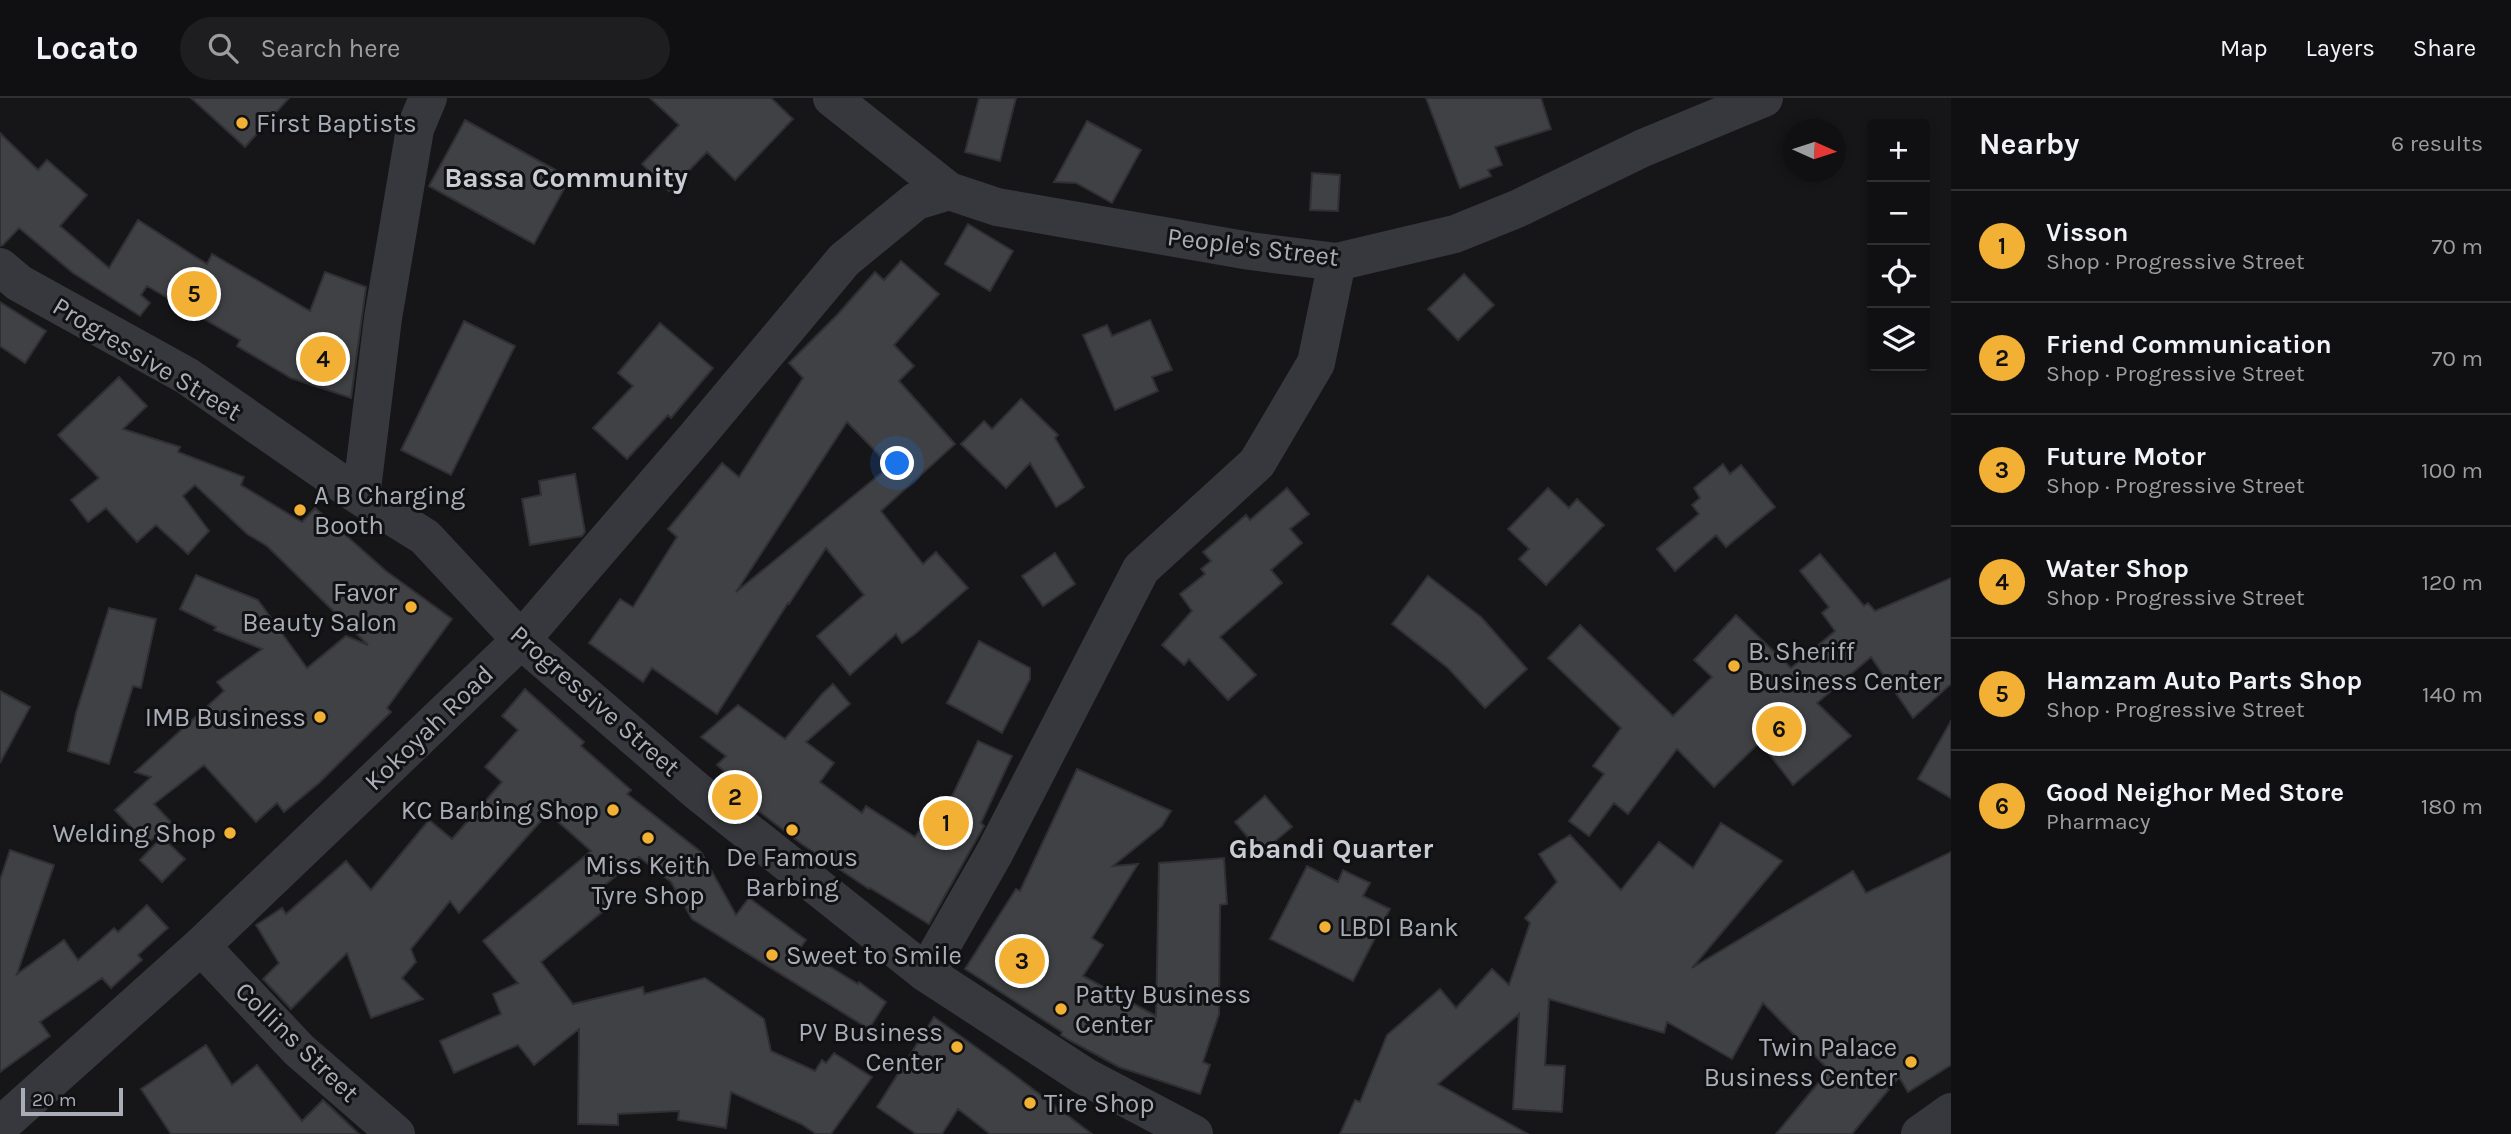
<!DOCTYPE html>
<html lang="en">
<head>
<meta charset="utf-8">
<style>
	body { margin:0; font-family:Karla,sans-serif; background:#1e1e20; color:#f1f3f6 }
	.controls { position:absolute; right:21px; top:21px; display:grid; overflow:hidden; border-radius:7px; box-shadow:0 4px 10px #0003 }
	.controls button { width:63px; height:63px; display:grid; place-items:center; padding:0; border:0; border-bottom:2px solid #303032; background:#101012; color:#f1f3f6; font:35px sans-serif }
	.compass { position:absolute; left:1783px; top:21px; width:63px; height:63px; border-radius:50%; background:#101012; box-shadow:0 4px 10px #0003; rotate:93deg }
	.scale { position:absolute; left:21px; bottom:18px; width:102px; box-sizing:border-box; padding-left:7px; border:4px solid #a8adb8; border-top:0; font-size:19px; line-height:24px; white-space:nowrap; color:#a8adb8; -webkit-text-stroke:5px #111113; paint-order:stroke }
	.you { position:absolute; left:898px; top:366px; width:24px; height:24px; margin:-18px; border:5px solid #fff; border-radius:50%; background:#1a73e8; box-shadow:0 0 0 10px #1a73e833 }
	.badge { display:grid; place-items:center; width:46px; height:46px; border-radius:50%; background:#f2b134; color:#111; font-size:23px; font-weight:700 }
	.pin { position:absolute; translate:-50% -50%; border:4px solid #fff; box-shadow:0 2px 7px #0006 }
	.list { margin:0; padding:0; list-style:none }
	h2 { display:flex; justify-content:space-between; align-items:center; height:91px; margin:0; padding:0 28px; font-size:30px }
	h2 small { font-size:23px; font-weight:400; color:#9c9d9f }
	.list li { display:grid; grid-template-columns:46px 1fr auto; gap:21px; align-items:center; box-sizing:border-box; height:112px; padding:0 28px; border-top:2px solid #303032 }
	.list b { display:block; font-size:26px; white-space:nowrap }
	.list p { margin:0; font-size:23px; white-space:nowrap; color:#9c9d9f }
	.list em { font-size:23px; font-style:normal; color:#9c9d9f }
	.icon { flex:none; width:38px; height:38px; fill:none; stroke:currentColor; stroke-width:2; stroke-linecap:round; stroke-linejoin:round }
	.map { position:relative; flex:none; width:1951px; height:1036px; overflow:hidden }
	header { display:flex; align-items:center; gap:42px; box-sizing:border-box; height:98px; padding:0 35px; background:#101012; border-bottom:2px solid #303032 }
	header strong { font-size:33px }
	nav { display:flex; gap:38px; margin-inline-start:auto; font-size:24px }
	.search { width:490px; height:63px; background:#1e1e20; display:flex; align-items:center; gap:18px; box-sizing:border-box; padding:0 24px; border-radius:38px; color:#9c9d9f; font-size:26px }
	main { display:flex }
	aside { flex:1; background:#101012 }
	.map>svg:first-child { display:block }
	.building { fill:#404145; stroke:#303034; stroke-width:2; fill-rule:evenodd }
	.lines { fill:none; stroke-linecap:round; stroke-linejoin:round }
	.minor { stroke:#37383d; stroke-width:38 }
	.poi-dot { fill:#f2b134; stroke:#111113; stroke-width:2.5 }
	.labels { text-anchor:middle; dominant-baseline:central; stroke-width:6; stroke-linejoin:round; paint-order:stroke }
	.poi-label { font-size:26px; fill:#a8adb8; stroke:#111113; text-anchor:start }
	.street-label { font-size:26px; fill:#a8adb8; stroke:#111113 }
	.neighbourhood-label { font-size:28px; font-weight:bold; fill:#c9ccd4; stroke:#111113 }
</style>
</head>
<body>
<header>
<strong>Locato</strong>
<div class="search"><svg class="icon" aria-label="search" viewBox="0 0 24 24"><circle cx="10" cy="10" r="6"/><path d="M15 15l6 6"/></svg>Search here</div>
<nav><a>Map</a><a>Layers</a><a>Share</a></nav>
</header>
<main>
<div class="map">
<svg width="1951" height="1036" viewBox="0 0 1951 1036">
	<rect width="100%" height="100%" fill="#161618"/>
	<path class="building" d="M191,0H289L245,49Z
		M650,0H771L793,21L735,82L707,54L669,93L642,66L679,27Z
		M979,0H1016L1000,63L965,54Z
		M1426,0H1541L1551,31L1495,49L1502,67L1488,72L1491,78L1460,90Z
		M465,22L570,80L534,146L429,88Z
		M1087,23L1141,52L1112,105L1076,85L1054,84Z
		M0,35L38,72L47,62L87,97L60,128L109,170L138,122L207,166L212,156L310,213L325,174L366,189L351,300L291,280L237,248L240,242L147,188L141,197L150,205L140,218L73,175L19,130L3,147L0,148Z
		M1312,75L1340,77L1338,113L1310,112Z
		M968,126L1013,153L990,193L945,166Z
		M901,163L939,196L894,247L914,268L899,283L955,346L881,413L923,466L936,454L968,490L915,536L902,545L896,536L850,577L817,538L864,497L826,450L789,506L788,505L717,616L652,570L643,584L589,545L620,501L633,509L677,439L668,431L722,365L739,379L803,280L789,265L838,216L875,174L884,182ZM847,324L890,368L736,494Z
		M1464,176L1494,207L1458,242L1428,211Z
		M0,204L46,233L25,265L0,248Z
		M1150,222L1172,272L1152,279L1158,293L1115,312L1083,237L1107,227L1112,238Z
		M464,223L515,248L451,377L401,352Z
		M660,225L713,270L671,320L668,317L627,361L593,330L633,288L618,275Z
		M119,279L147,308L123,331L180,349L178,354L244,379L241,387L302,424L315,410L386,473L452,521L387,610L391,614L319,685L284,714L277,705L256,724L204,667L154,706L171,724L147,746L115,712L151,679L135,674L224,593L217,584L262,551L214,532L216,529L180,511L196,477L258,502L307,570L346,538L368,547L267,448L247,436L195,387L183,398L209,433L188,456L156,427L137,444L106,410L88,424L71,402L99,380L58,337Z
		M1021,301L1058,337L1055,340L1084,389L1068,402L1056,409L1030,365L1006,390L961,346L984,323L992,331Z
		M1723,366L1730,376L1741,367L1775,409L1726,449L1716,437L1675,473L1657,451L1699,416L1692,407L1700,400L1694,390Z
		M575,376L585,434L582,438L530,447L522,401L541,397L539,383Z
		M1287,390L1309,416L1290,431L1302,445L1271,472L1282,485L1220,539L1256,577L1228,602L1189,561L1184,567L1162,547L1192,513L1180,496L1205,476L1201,471L1211,463L1203,454L1246,417L1250,422Z
		M1548,390L1569,410L1577,401L1604,427L1546,487L1519,461L1529,451L1508,431Z
		M1055,455L1075,486L1043,508L1022,478Z
		M1820,456L1864,508L1868,505L1875,513L1951,480V586L1913,620L1871,559L1817,605L1851,638L1793,687L1760,644L1714,689L1677,651L1628,716L1614,705L1589,738L1569,723L1604,676L1593,668L1621,630L1548,560L1580,527L1673,618L1712,579L1694,562L1736,517L1791,570L1835,533L1822,515L1829,509L1800,473Z
		M1428,478L1481,519L1527,571L1485,610L1448,570L1392,526Z
		M109,510L156,521L141,590L133,588L109,666L68,653L76,615Z
		M979,543L1030,570V581L1002,635L947,605Z
		M833,586L850,606L806,644L834,665L820,684L862,715L866,708L915,739L940,699L949,705L978,643L1012,658L981,725L984,728L929,826L870,790L869,791L803,747L732,693L738,685L717,667L726,658L701,639L738,607L785,641L822,596Z
		M525,591L584,644L581,648L631,692L627,696L701,754L736,817L749,800L806,842L800,850L858,886L859,884L886,904L869,931L692,821L671,784L639,759L600,791L612,806L541,864L573,906L643,889L644,896L705,880L764,921L771,953L815,973L822,962L826,965L834,955L872,979L831,1036H816L801,1026L731,994L726,1030L678,1022L679,1013L618,1016V1027L578,1026L579,931L534,967L518,947L454,975L440,943L501,916L493,896L518,885L483,843L591,753L548,715L459,815L450,803L411,851L416,864L402,880L423,901L371,920L347,855L291,911L263,881L279,865L256,827L282,810L286,816L346,763L371,792L429,722L452,741L502,684L485,669L518,632L502,618Z
		M0,593L30,609L0,665Z
		M1951,623V700L1918,681Z
		M1077,671L1171,713L1162,728L1113,768L1138,766L1092,840L1103,847L1083,878L1156,918L1159,765L1224,760L1227,806L1220,807L1219,916L1203,964L1210,967L1200,996L1119,969L1069,942L1061,937L1062,934L965,871L1016,791L1020,793Z
		M1265,698L1292,729L1261,755L1235,724Z
		M1721,725L1782,763L1692,870L1853,773L1866,795L1951,754V967L1908,994L1899,979L1852,1036H1776L1829,972L1763,905L1732,961L1667,924L1664,935L1549,901L1545,967L1565,968L1562,1014L1513,1011L1519,916L1438,986L1528,1036H1340L1355,1002L1360,1004L1387,937L1440,891L1456,910L1492,871L1509,887L1530,825L1525,820L1557,784L1539,756L1570,737L1621,792L1659,744L1693,770Z
		M162,739L185,761L162,784L140,762Z
		M10,752L54,767L17,876L64,842L78,862L114,830L118,834L147,807L168,830L138,857L142,862L111,890L102,880L40,924L50,938L0,974V782Z
		M1307,768L1338,784L1343,772L1370,785L1363,798L1390,811L1353,883L1270,841Z
		M934,919L1005,970L1092,1036H990L958,1011L942,1036H916L877,1009Z
		M206,947L232,987L257,967L302,1023L323,1002L359,1036H171L141,991Z"/>
	<g class="lines">
		<path class="minor" d="M832,0L949,93L997,109L1250,153L1337,164L1455,136L1519,110L1643,50L1764,0
			M0,169L19,185L187,278L361,399L425,439L521,542L698,694L926,875L1084,978L1194,1036
			M361,399L383,220L415,31L428,0
			M201,848L299,952L396,1036
			M926,875L995,754L1141,471L1257,365L1316,265L1337,164
			M0,1028L201,848L521,542L696,339L844,162L916,103L949,93
			M1920,1036L1951,1014"/>
	</g>
	<g class="poi-dot">
		<circle cx="242" cy="25" r="7"/>
		<circle cx="300" cy="412" r="7"/>
		<circle cx="411" cy="509" r="7"/>
		<circle cx="1734" cy="568" r="7"/>
		<circle cx="320" cy="619" r="7"/>
		<circle cx="613" cy="712" r="7"/>
		<circle cx="792" cy="732" r="7"/>
		<circle cx="230" cy="735" r="7"/>
		<circle cx="648" cy="740" r="7"/>
		<circle cx="1325" cy="829" r="7"/>
		<circle cx="772" cy="857" r="7"/>
		<circle cx="1061" cy="911" r="7"/>
		<circle cx="957" cy="949" r="7"/>
		<circle cx="1911" cy="964" r="7"/>
		<circle cx="1030" cy="1005" r="7"/>
	</g>
	<g class="labels">
		<g class="poi-label">
			<text x="256" y="25">First Baptists</text>
			<text x="314" y="397">A B Charging<tspan x="314" dy="30">Booth</tspan></text>
			<text x="397" y="494" text-anchor="end">Favor<tspan x="397" dy="30">Beauty Salon</tspan></text>
			<text x="1748" y="553">B. Sheriff<tspan x="1748" dy="30">Business Center</tspan></text>
			<text x="306" y="619" text-anchor="end">IMB Business</text>
			<text x="599" y="712" text-anchor="end">KC Barbing Shop</text>
			<text x="216" y="735" text-anchor="end">Welding Shop</text>
			<text x="792" y="759" text-anchor="middle">De Famous<tspan x="792" dy="30">Barbing</tspan></text>
			<text x="648" y="767" text-anchor="middle">Miss Keith<tspan x="648" dy="30">Tyre Shop</tspan></text>
			<text x="1339" y="829">LBDI Bank</text>
			<text x="786" y="857">Sweet to Smile</text>
			<text x="1075" y="896">Patty Business<tspan x="1075" dy="30">Center</tspan></text>
			<text x="943" y="934" text-anchor="end">PV Business<tspan x="943" dy="30">Center</tspan></text>
			<text x="1897" y="949" text-anchor="end">Twin Palace<tspan x="1897" dy="30">Business Center</tspan></text>
			<text x="1044" y="1005">Tire Shop</text>
		</g>
		<g class="street-label">
			<text transform="translate(1253 149) rotate(7)">People's Street</text>
			<text transform="translate(147 261) rotate(31)">Progressive Street</text>
			<text transform="translate(595 603) rotate(41)">Progressive Street</text>
			<text transform="translate(429 630) rotate(-44)">Kokoyah Road</text>
			<text transform="translate(297 944) rotate(44)">Collins Street</text>
		</g>
		<g class="neighbourhood-label">
			<text x="566" y="79">Bassa Community</text>
			<text x="1331" y="750">Gbandi Quarter</text>
		</g>
	</g>
</svg>
<div class="controls">
<button>+</button>
<button>−</button>
<button><svg class="icon" aria-label="locate" viewBox="0 0 24 24"><circle cx="12" cy="12" r="6"/><path d="M12 2v4M12 18v4M2 12h4M18 12h4"/></svg></button>
<button><svg class="icon" aria-label="layers" viewBox="0 0 24 24"><path d="M12 4l9 5-9 5-9-5zM3 14l9 5 9-5"/></svg></button>
</div>
<svg class="compass" viewBox="-18 -18 36 36"><path d="M0-13l5 13h-10z" fill="#e53935"/><path d="M0 13l5-13h-10z" fill="#9c9d9f"/></svg>
<div class="scale">20 m</div>
<div class="you"></div>
<div class="pin badge" style="left:946px;top:725px">1</div>
<div class="pin badge" style="left:735px;top:699px">2</div>
<div class="pin badge" style="left:1022px;top:863px">3</div>
<div class="pin badge" style="left:323px;top:261px">4</div>
<div class="pin badge" style="left:194px;top:196px">5</div>
<div class="pin badge" style="left:1779px;top:631px">6</div>
</div>
<aside>
<h2>Nearby<small>6 results</small></h2>
<ul class="list">
<li><span class="badge">1</span><div><b>Visson</b><p>Shop · Progressive Street</p></div><em>70 m</em></li>
<li><span class="badge">2</span><div><b>Friend Communication</b><p>Shop · Progressive Street</p></div><em>70 m</em></li>
<li><span class="badge">3</span><div><b>Future Motor</b><p>Shop · Progressive Street</p></div><em>100 m</em></li>
<li><span class="badge">4</span><div><b>Water Shop</b><p>Shop · Progressive Street</p></div><em>120 m</em></li>
<li><span class="badge">5</span><div><b>Hamzam Auto Parts Shop</b><p>Shop · Progressive Street</p></div><em>140 m</em></li>
<li><span class="badge">6</span><div><b>Good Neighor Med Store</b><p>Pharmacy</p></div><em>180 m</em></li>
</ul>
</aside>
</main>
</body>
</html>
